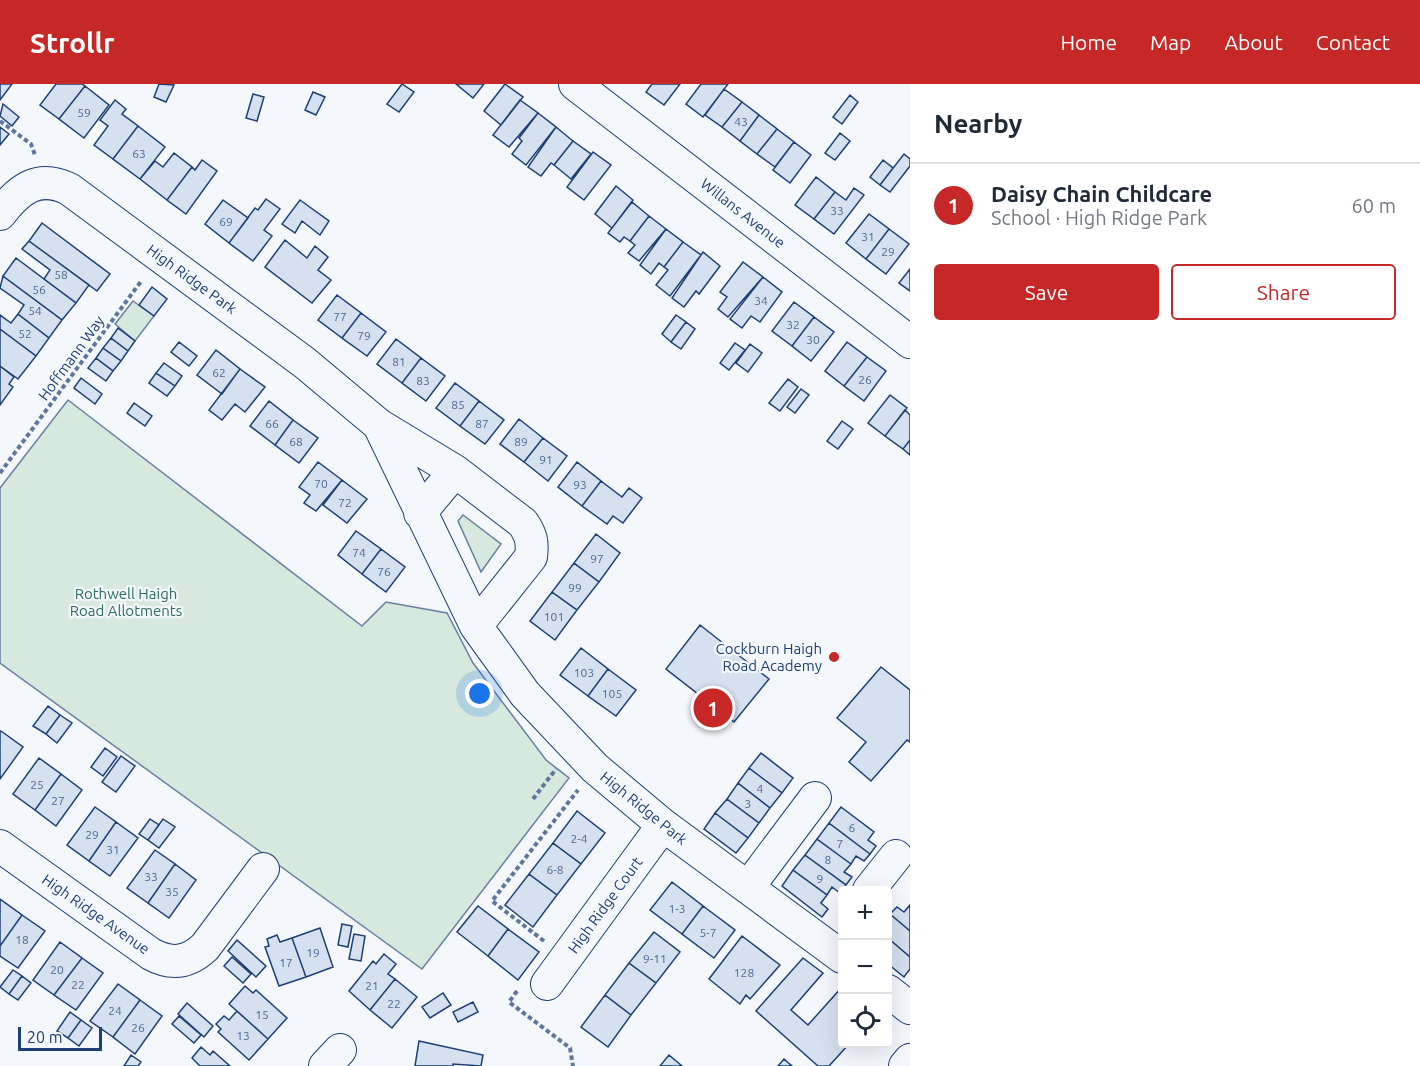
<!DOCTYPE html>
<html lang="en">
<head>
<meta charset="utf-8">
<style>
	body { margin:0; font-family:Ubuntu,sans-serif; background:#f2f2f3; color:#1f2937 }
	.controls { position:absolute; right:18px; bottom:18px; display:grid; overflow:hidden; border-radius:6px; box-shadow:0 6px 24px #0002 }
	.controls button { width:54px; height:54px; display:grid; place-items:center; padding:0; border:0; border-bottom:2px solid #e0e1e3; background:#fff; color:#1f2937; font:30px sans-serif }
	.scale { position:absolute; left:18px; bottom:15px; width:84px; box-sizing:border-box; padding-left:6px; border:3px solid #1d3f73; border-top:0; font-size:16px; line-height:21px; white-space:nowrap; color:#1d3f73; -webkit-text-stroke:4px #f4f7fb; paint-order:stroke }
	.you { position:absolute; left:480px; top:610px; width:21px; height:21px; margin:-15px; border:4px solid #fff; border-radius:50%; background:#1a73e8; box-shadow:0 0 0 9px #1a73e833 }
	.badge { display:grid; place-items:center; width:39px; height:39px; border-radius:50%; background:#c62828; color:#fff; font-size:20px; font-weight:700 }
	.pin { position:absolute; translate:-50% -50%; border:3px solid #fff; box-shadow:0 2px 6px #0006 }
	.list { margin:0; padding:0; list-style:none }
	h2 { display:flex; justify-content:space-between; align-items:center; height:78px; margin:0; padding:0 24px; font-size:26px }
	h2 small { font-size:20px; font-weight:400; color:#747a83 }
	.list li { display:grid; grid-template-columns:39px 1fr auto; gap:18px; align-items:center; box-sizing:border-box; height:84px; padding:0 24px; border-top:2px solid #e0e1e3 }
	.list b { display:block; font-size:22px; white-space:nowrap }
	.list p { margin:0; font-size:20px; white-space:nowrap; color:#747a83 }
	.list em { font-size:20px; font-style:normal; color:#747a83 }
	.actions { display:flex; gap:12px; padding:18px 24px }
	.actions a { flex:1; padding:14px 0; border:2px solid #c62828; border-radius:6px; text-align:center; font-size:21px; color:#c62828 }
	.actions .main { background:#c62828; color:#fff }
	.icon { flex:none; width:33px; height:33px; fill:none; stroke:currentColor; stroke-width:2; stroke-linecap:round; stroke-linejoin:round }
	.map { position:relative; flex:none; width:910px; height:982px; overflow:hidden }
	header { display:flex; align-items:center; gap:36px; box-sizing:border-box; height:84px; padding:0 30px; background:#c62828; color:#fff }
	header strong { font-size:28px }
	nav { display:flex; gap:33px; margin-inline-start:auto; font-size:21px }
	main { display:flex }
	aside { flex:1; background:#fff }
	.map>svg:first-child { display:block }
	.green { fill:#d7e8df; stroke:#687fa3; stroke-width:1.5 }
	.building { fill:#d5e0f0; stroke:#1d3f73; stroke-width:1.5 }
	.lines { fill:none; stroke-linecap:round; stroke-linejoin:round }
	.minor-casing { stroke:#1d3f73; stroke-width:34 }
	.path { stroke:#5e769c; stroke-width:4; stroke-dasharray:4.5 3; stroke-linecap:butt }
	.minor { stroke:#f4f7fb; stroke-width:32 }
	.poi-dot { fill:#c62828; stroke:#f4f7fb; stroke-width:2 }
	.labels { text-anchor:middle; dominant-baseline:central; stroke-width:4.5; stroke-linejoin:round; paint-order:stroke }
	.number-label { font-size:12px; fill:#4b6792 }
	.street-label { font-size:15px; fill:#1d3f73; stroke:#f4f7fb }
	.park-label { font-size:15px; fill:#2c6c60; stroke:#f4f7fb }
	.poi-label { font-size:15px; fill:#1d3f73; stroke:#f4f7fb; text-anchor:end }
</style>
</head>
<body>
<header>
<strong>Strollr</strong>
<nav><a>Home</a><a>Map</a><a>About</a><a>Contact</a></nav>
</header>
<main>
<div class="map">
<svg width="910" height="982" viewBox="0 0 910 982">
	<rect width="100%" height="100%" fill="#f4f7fb"/>
	<path class="green" d="M133,217L154,232L135,257L115,240Z
		M68,316L362,542L386,518L447,529L473,579L546,676L569,694L422,885L0,579V404Z
		M463,431L501,460L481,488L458,437Z"/>
	<path class="building" d="M0,0H12L0,16Z
		M56,0H82L85,2L59,35L40,21Z
		M159,0L174,1L166,18L154,13Z
		M402,0L414,8L399,28L387,20Z
		M456,0H484L473,14Z
		M505,0L523,13L501,41L484,27Z
		M652,0H680L664,21L646,8Z
		M701,0H728L703,33L686,20Z
		M85,2L109,21L84,54L59,35Z
		M724,5L742,18L722,43L705,31Z
		M313,8L325,13L316,31L305,26Z
		M253,10L264,13L257,37L246,34Z
		M850,11L858,18L842,40L833,33Z
		M115,16L126,25L122,30L138,42L113,75L94,61L108,42L100,36Z
		M520,16L538,29L509,63L493,51Z
		M742,18L759,31L740,57L722,43Z
		M3,20L19,33L12,42L0,32Z
		M538,29L556,43L526,81L512,70L522,57L519,54Z
		M759,31L777,45L757,70L740,57Z
		M138,42L165,63L140,95L113,75Z
		M0,43L9,50L0,61Z
		M556,43L573,57L554,81L551,79L541,92L528,83Z
		M777,45L794,58L775,83L757,70Z
		M840,49L850,57L835,76L825,69Z
		M573,57L591,70L571,95L554,81Z
		M794,58L811,71L790,99L773,86Z
		M593,68L611,81L584,116L567,103Z
		M174,69L192,83L167,116L140,95L155,77L163,83Z
		M904,70L910,75V82L890,108L880,101Z
		M202,76L217,87L186,130L167,116L192,83L195,86Z
		M883,76L893,84L880,101L870,93Z
		M816,93L835,108L814,135L795,121Z
		M616,102L633,116L612,144L595,130Z
		M854,104L864,111L834,150L814,135L835,108L846,116Z
		M266,115L280,125L264,146L272,152L253,177L229,159L255,124L258,126Z
		M223,116L248,134L229,159L205,140Z
		M300,116L329,137L320,151L302,137L295,149L282,140Z
		M632,118L649,132L630,157L624,153L620,158L608,149Z
		M869,130L889,145L866,175L846,159Z
		M649,132L666,145L639,177L628,169L635,161L630,157Z
		M42,139L110,190L97,207L29,157Z
		M666,145L683,158L664,183L659,179L651,190L640,181Z
		M889,145L909,160L886,190L866,175Z
		M285,156L307,174L315,162L328,173L318,186L331,196L312,219L265,183Z
		M29,157L89,201L76,219L44,195L50,186L22,165Z
		M683,158L701,171L670,212L656,201L668,186L664,183Z
		M703,168L720,182L699,210L696,207L684,223L672,214Z
		M16,174L76,219L62,236L3,192Z
		M743,178L763,193L728,233L718,225L727,213L720,208Z
		M910,185V207L899,199Z
		M3,192L62,236L49,254L18,230L24,221L0,204Z
		M763,193L782,208L760,238L751,232L742,244L730,235Z
		M152,203L167,215L154,232L139,221Z
		M337,211L361,229L342,254L318,236Z
		M794,218L814,233L792,262L772,247Z
		M361,229L386,248L367,272L342,254Z
		M18,230L49,254L36,272L0,245V231L11,239Z
		M676,231L686,238L671,258L662,250Z
		M814,233L834,248L811,277L792,262Z
		M686,238L695,245L681,265L671,258Z
		M118,244L135,257L128,267L111,254Z
		M0,245L36,272L18,295L0,282Z
		M111,254L128,267L121,277L103,264Z
		M396,255L421,274L402,299L377,280Z
		M179,258L197,272L189,282L171,268Z
		M847,258L867,273L844,302L825,287Z
		M735,259L745,266L729,286L720,279Z
		M750,260L762,269L748,288L736,279Z
		M103,264L121,277L113,287L96,274Z
		M216,266L240,285L222,310L197,291Z
		M867,273L886,287L864,317L844,302Z
		M96,274L113,287L106,297L88,284Z
		M421,274L445,292L426,317L402,299Z
		M164,279L182,292L175,302L156,289Z
		M0,282L14,293L9,300L13,303L0,321Z
		M240,285L265,303L245,328L235,320L222,336L209,326Z
		M156,289L175,302L167,312L149,299Z
		M81,294L102,310L95,320L74,304Z
		M788,295L798,303L780,327L769,319Z
		M455,299L479,317L460,342L436,324Z
		M801,305L809,311L795,329L787,323Z
		M890,311L907,324L885,352L868,339Z
		M269,317L293,336L275,361L250,342Z
		M479,317L504,336L485,360L460,342Z
		M134,319L152,332L145,342L127,329Z
		M905,326L910,331V356L903,365L885,352Z
		M519,335L543,354L524,378L500,360Z
		M293,336L318,354L299,379L275,361Z
		M842,337L853,345L838,365L827,357Z
		M543,354L567,372L548,397L524,378Z
		M910,356V371L903,365Z
		M318,378L342,396L316,427L304,419L310,411L299,403Z
		M577,378L601,397L582,422L558,403Z
		M342,396L367,415L347,439L323,421Z
		M601,397L622,413L629,404L642,414L623,439L613,432L607,440L582,422Z
		M356,447L381,465L362,490L338,471Z
		M596,450L620,469L599,498L574,479Z
		M381,465L405,483L386,508L362,490Z
		M574,479L599,498L577,526L552,508Z
		M552,508L577,526L555,556L530,537Z
		M700,541L769,595L734,638L666,585Z
		M581,564L608,585L588,612L560,591Z
		M881,583L910,606V658L907,656L871,697L849,678L866,658L837,634Z
		M608,585L636,606L616,632L588,612Z
		M48,622L60,631L46,650L33,642Z
		M60,631L72,639L57,659L46,650Z
		M1,647L23,663L0,695V648Z
		M105,664L117,673L103,692L91,683Z
		M761,669L793,694L782,709L749,684Z
		M121,672L135,682L116,708L102,698Z
		M39,674L61,690L35,726L13,710Z
		M749,684L782,709L770,724L738,699Z
		M61,690L82,706L56,742L35,726Z
		M738,699L770,724L759,739L727,715Z
		M727,715L759,739L748,754L715,729Z
		M95,723L116,738L89,777L67,761Z
		M841,723L874,748L868,756L876,762L870,770L829,739Z
		M577,727L605,749L581,780L553,759Z
		M715,729L748,754L736,769L704,745Z
		M150,735L159,741L148,756L139,750Z
		M163,735L175,743L159,764L148,756Z
		M116,738L138,754L110,792L89,777Z
		M829,739L870,770L864,777L856,772L851,780L817,755Z
		M817,755L851,780L844,788L852,793L846,801L805,771Z
		M553,759L581,780L557,811L529,790Z
		M155,766L175,780L148,819L127,804Z
		M805,771L846,801L840,809L832,803L827,811L793,786Z
		M175,780L196,796L169,834L148,819Z
		M793,786L827,811L821,819L828,825L822,833L782,802Z
		M529,790L557,811L533,843L505,821Z
		M672,798L703,822L682,850L650,826Z
		M0,815L22,831L0,862Z
		M910,821V847L890,830L897,823L904,828Z
		M478,822L508,845L488,872L457,848Z
		M703,822L735,846L714,874L682,850Z
		M890,830L910,847V873L888,854L891,844L888,841Z
		M22,831L45,847L18,884L0,872V862Z
		M342,840L352,842L348,863L338,861Z
		M320,844L333,883L306,893L292,854Z
		M508,845L539,868L518,896L488,872Z
		M654,848L680,868L656,899L629,879Z
		M354,850L365,852L361,877L349,875Z
		M277,851L280,858L292,854L306,893L279,902L265,863L269,862L267,855Z
		M742,852L780,881L750,915L746,911L740,920L709,895Z
		M888,854L910,873V885L904,893L888,880Z
		M237,856L266,882L256,893L228,867Z
		M60,858L82,874L54,911L33,896Z
		M384,870L396,880L388,890L395,895L370,926L349,907L373,877L376,880Z
		M232,873L251,890L243,899L224,882Z
		M82,874L103,889L76,926L54,911Z
		M803,874L823,889L791,926L808,941L842,903V960H849L829,982H818L756,927Z
		M629,879L656,899L631,931L605,911Z
		M13,886L22,892L9,910L0,903Z
		M22,892L31,899L18,916L9,910Z
		M395,895L417,913L392,944L370,926Z
		M118,900L140,916L113,953L90,937Z
		M245,902L253,909L256,906L287,934L268,955L229,920Z
		M443,909L451,921L430,934L422,923Z
		M605,911L631,931L608,963L581,943Z
		M140,916L162,932L135,970L113,953Z
		M473,918L478,928L458,938L453,928Z
		M187,919L213,942L204,953L178,930Z
		M237,927L268,955L249,976L218,948L221,945L216,940L224,932L229,936Z
		M70,928L81,936L68,954L57,947Z
		M179,932L201,951L194,959L172,940Z
		M81,936L92,944L79,962L68,954Z
		M419,957L483,971L481,982L453,980V982H415Z
		M201,963L210,971L213,967L230,982H200L192,974Z
		M131,971L141,978L138,982H124Z
		M669,971L682,982H660Z
		M784,975L792,982H778Z"/>
	<g class="lines">
		<defs>
			<path id="minor" d="M575,0L910,258
				M0,130C19,105 38,90 69,105L305,279L379,341L476,542L525,610L595,684L663,741L842,873
				M379,341L455,387L523,439C531,451 533,458 531,473L476,542
				M420,429L455,387
				M0,762L151,870C171,881 188,879 205,863L263,785
				M749,802L815,714
				M869,806L896,772
				M547,900L663,741
				M888,907L910,924
				M325,982L340,966
				M905,982L910,976"/>
		</defs>
		<use href="#minor" class="minor-casing"/>
		<path class="path" d="M0,37L31,60L35,71
			M0,389L142,196
			M533,715L556,685
			M544,857L492,817L578,706
			M517,907L509,918L570,964L573,982"/>
		<use href="#minor" class="minor"/>
	</g>
	<circle class="poi-dot" cx="834" cy="573" r="6"/>
	<g class="labels">
		<g class="number-label">
			<text x="84" y="28">59</text>
			<text x="741" y="37">43</text>
			<text x="139" y="69">63</text>
			<text x="837" y="126">33</text>
			<text x="226" y="137">69</text>
			<text x="868" y="152">31</text>
			<text x="888" y="167">29</text>
			<text x="61" y="190">58</text>
			<text x="39" y="205">56</text>
			<text x="761" y="216">34</text>
			<text x="35" y="226">54</text>
			<text x="340" y="232">77</text>
			<text x="793" y="240">32</text>
			<text x="25" y="249">52</text>
			<text x="364" y="251">79</text>
			<text x="813" y="255">30</text>
			<text x="399" y="277">81</text>
			<text x="219" y="288">62</text>
			<text x="865" y="295">26</text>
			<text x="423" y="296">83</text>
			<text x="458" y="320">85</text>
			<text x="272" y="339">66</text>
			<text x="482" y="339">87</text>
			<text x="296" y="357">68</text>
			<text x="521" y="357">89</text>
			<text x="546" y="375">91</text>
			<text x="321" y="399">70</text>
			<text x="580" y="400">93</text>
			<text x="345" y="418">72</text>
			<text x="359" y="468">74</text>
			<text x="597" y="474">97</text>
			<text x="384" y="487">76</text>
			<text x="575" y="503">99</text>
			<text x="554" y="532">101</text>
			<text x="584" y="588">103</text>
			<text x="612" y="609">105</text>
			<text x="37" y="700">25</text>
			<text x="760" y="704">4</text>
			<text x="58" y="716">27</text>
			<text x="748" y="719">3</text>
			<text x="852" y="743">6</text>
			<text x="92" y="750">29</text>
			<text x="579" y="754">2-4</text>
			<text x="840" y="759">7</text>
			<text x="113" y="765">31</text>
			<text x="828" y="775">8</text>
			<text x="555" y="785">6-8</text>
			<text x="151" y="792">33</text>
			<text x="820" y="794">9</text>
			<text x="172" y="807">35</text>
			<text x="677" y="824">1-3</text>
			<text x="708" y="848">5-7</text>
			<text x="22" y="855">18</text>
			<text x="313" y="868">19</text>
			<text x="655" y="874">9-11</text>
			<text x="286" y="878">17</text>
			<text x="57" y="885">20</text>
			<text x="744" y="888">128</text>
			<text x="78" y="900">22</text>
			<text x="372" y="901">21</text>
			<text x="394" y="919">22</text>
			<text x="115" y="926">24</text>
			<text x="262" y="930">15</text>
			<text x="138" y="943">26</text>
			<text x="243" y="951">13</text>
		</g>
		<g class="street-label">
			<text transform="translate(743 129) rotate(38)">Willans Avenue</text>
			<text transform="translate(192 195) rotate(36)">High Ridge Park</text>
			<text transform="translate(71 274) rotate(-54)">Hoffmann Way</text>
			<text transform="translate(644 724) rotate(39)">High Ridge Park</text>
			<text transform="translate(605 821) rotate(-54)">High Ridge Court</text>
			<text transform="translate(96 830) rotate(35)">High Ridge Avenue</text>
		</g>
		<g class="park-label">
			<text x="126" y="509">Rothwell Haigh<tspan x="126" dy="17">Road Allotments</tspan></text>
		</g>
		<g class="poi-label">
			<text x="822" y="564">Cockburn Haigh<tspan x="822" dy="17">Road Academy</tspan></text>
		</g>
	</g>
</svg>
<div class="controls">
<button>+</button>
<button>−</button>
<button><svg class="icon" aria-label="locate" viewBox="0 0 24 24"><circle cx="12" cy="12" r="6"/><path d="M12 2v4M12 18v4M2 12h4M18 12h4"/></svg></button>
</div>
<div class="scale">20 m</div>
<div class="you"></div>
<div class="pin badge" style="left:713px;top:624px">1</div>
</div>
<aside>
<h2>Nearby<small></small></h2>
<ul class="list">
<li><span class="badge">1</span><div><b>Daisy Chain Childcare</b><p>School · High Ridge Park</p></div><em>60 m</em></li>
</ul>
<div class="actions"><a class="main">Save</a><a>Share</a></div>
</aside>
</main>
</body>
</html>
